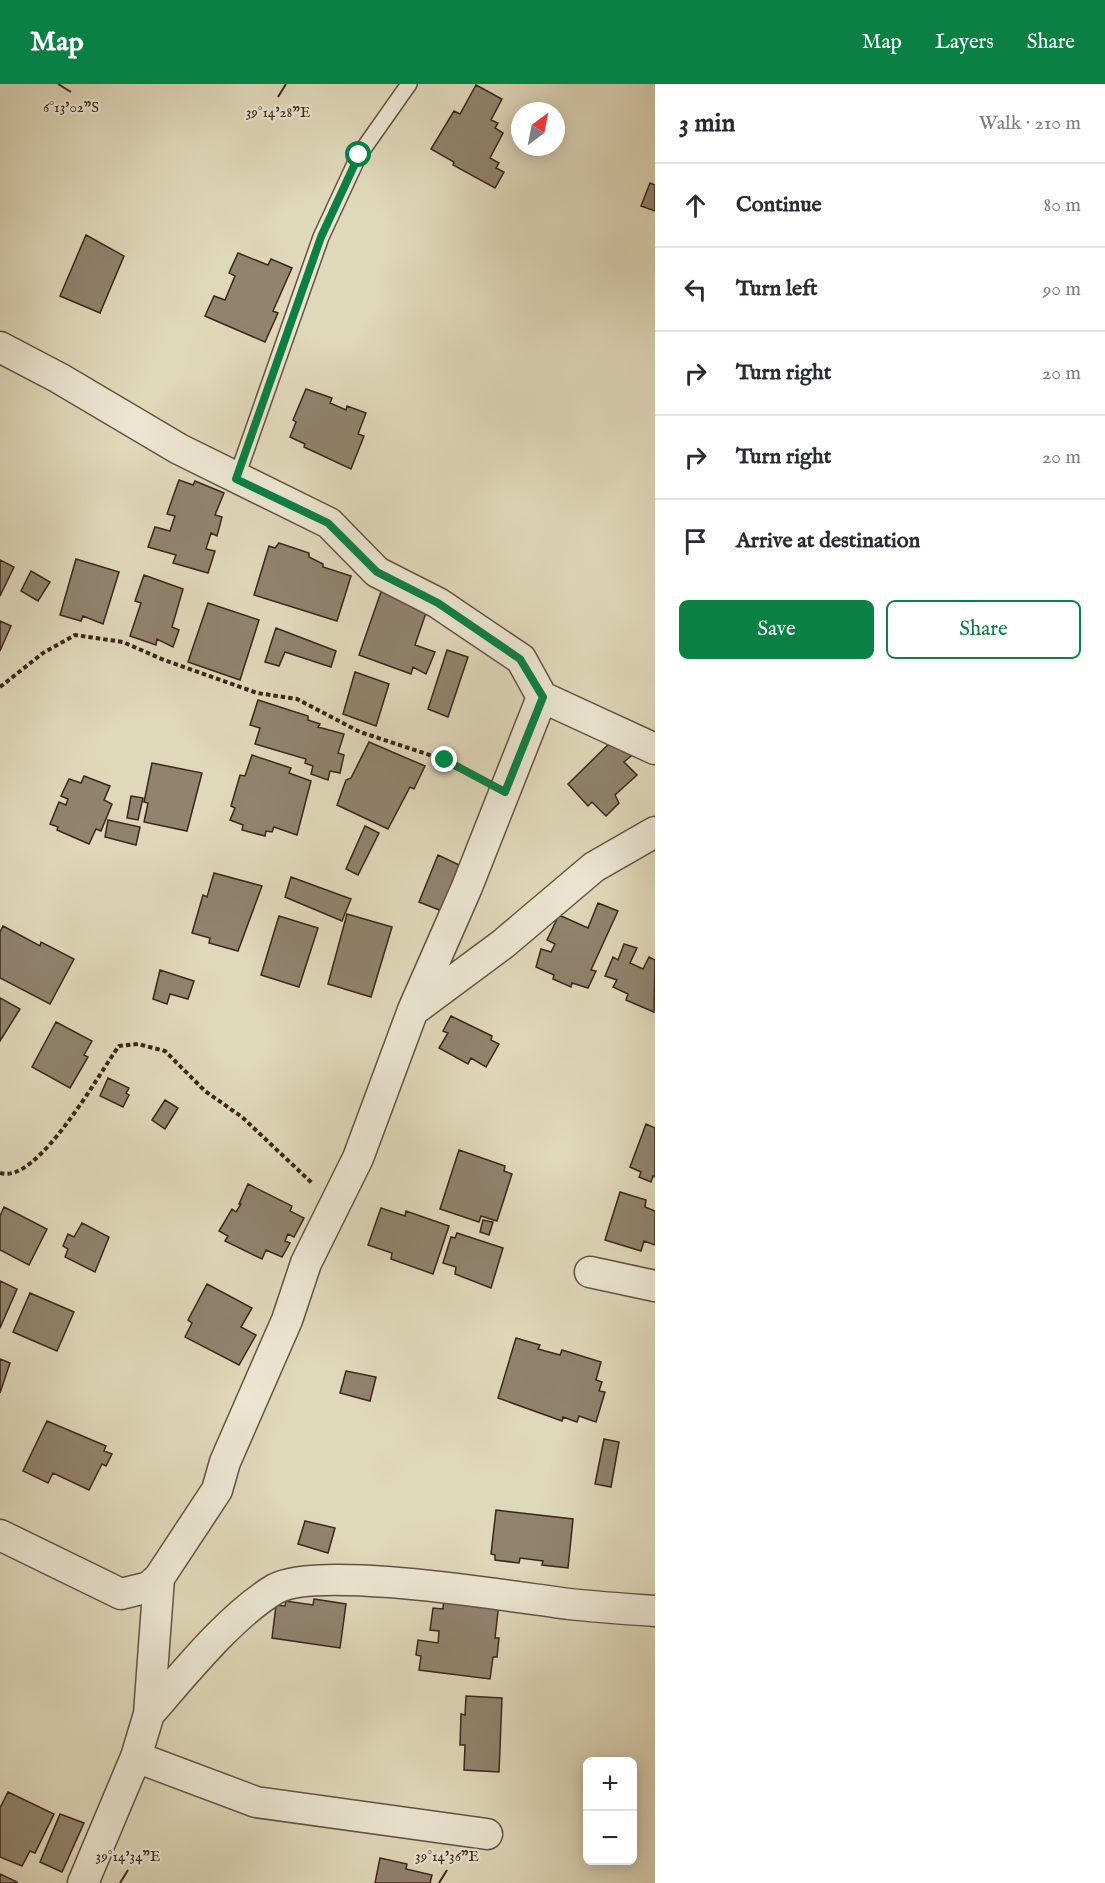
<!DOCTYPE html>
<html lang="en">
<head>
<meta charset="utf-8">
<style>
	body { margin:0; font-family:"IM FELL English",serif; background:#f7f7f7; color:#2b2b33 }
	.controls { position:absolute; right:18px; bottom:18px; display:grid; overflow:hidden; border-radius:9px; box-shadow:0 3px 15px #0003 }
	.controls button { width:54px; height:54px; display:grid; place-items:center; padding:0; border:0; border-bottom:2px solid #e1e1e2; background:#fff; color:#2b2b33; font:30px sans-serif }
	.compass { position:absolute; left:511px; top:18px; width:54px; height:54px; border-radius:50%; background:#fff; box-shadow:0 3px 15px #0003; rotate:32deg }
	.stop { position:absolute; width:18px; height:18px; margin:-14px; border:4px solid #0b8043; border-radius:50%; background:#fff }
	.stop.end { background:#0b8043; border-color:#fff; box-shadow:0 2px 6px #0008 }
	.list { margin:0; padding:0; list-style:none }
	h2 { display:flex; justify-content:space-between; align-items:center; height:78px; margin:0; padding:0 24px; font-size:26px }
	h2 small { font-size:20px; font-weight:400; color:#7c7c81 }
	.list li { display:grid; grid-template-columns:39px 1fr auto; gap:18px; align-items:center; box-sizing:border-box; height:84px; padding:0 24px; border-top:2px solid #e1e1e2 }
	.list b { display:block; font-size:22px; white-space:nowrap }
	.list em { font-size:20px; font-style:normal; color:#7c7c81 }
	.actions { display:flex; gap:12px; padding:18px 24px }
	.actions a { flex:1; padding:14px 0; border:2px solid #0b8043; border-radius:9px; text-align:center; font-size:21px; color:#0b8043 }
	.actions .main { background:#0b8043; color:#fff }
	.icon { flex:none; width:33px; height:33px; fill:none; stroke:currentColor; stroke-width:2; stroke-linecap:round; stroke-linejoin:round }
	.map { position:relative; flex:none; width:655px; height:1799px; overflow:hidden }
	header { display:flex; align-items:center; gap:36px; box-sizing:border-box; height:84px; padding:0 30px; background:#0b8043; color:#fff }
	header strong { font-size:28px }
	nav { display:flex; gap:33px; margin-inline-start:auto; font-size:21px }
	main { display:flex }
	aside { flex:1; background:#fff }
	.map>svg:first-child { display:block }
	.building { fill:#91836e; stroke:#3c261b; stroke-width:1.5 }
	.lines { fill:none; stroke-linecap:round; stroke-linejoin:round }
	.lane-casing { stroke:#655243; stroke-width:18 }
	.street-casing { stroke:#655243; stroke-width:33 }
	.path { stroke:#3c261b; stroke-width:4; stroke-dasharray:4.5 3; stroke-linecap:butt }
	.lane { stroke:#ebe6d2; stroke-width:15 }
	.street { stroke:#ebe6d2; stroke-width:30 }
	.route { stroke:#0b8043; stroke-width:8 }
	.ticks { fill:none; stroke:#3c261b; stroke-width:2 }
	.ticks-label { font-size:15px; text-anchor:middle; fill:#3c261b; stroke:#ebe6d2; stroke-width:4.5; stroke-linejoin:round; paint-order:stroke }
</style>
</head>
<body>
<header>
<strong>Map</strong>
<nav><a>Map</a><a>Layers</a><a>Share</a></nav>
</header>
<main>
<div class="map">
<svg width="655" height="1799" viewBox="0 0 655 1799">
	<rect width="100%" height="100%" fill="#e0d8ba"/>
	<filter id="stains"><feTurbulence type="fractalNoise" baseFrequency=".00333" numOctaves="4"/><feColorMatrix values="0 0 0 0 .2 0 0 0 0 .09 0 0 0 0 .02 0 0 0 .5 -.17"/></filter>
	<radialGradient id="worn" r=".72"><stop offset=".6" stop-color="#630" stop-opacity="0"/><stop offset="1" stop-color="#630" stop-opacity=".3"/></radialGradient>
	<path class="building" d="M476,1L502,15L491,36L498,39L495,44L503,49L490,74L499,79L496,84L504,88L495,104L453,81L454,78L431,65L454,27L460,30Z
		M650,99L655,101V127L641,122Z
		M86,151L124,172L100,229L60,212Z
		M238,169L268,181L271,175L292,184L273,227L278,229L265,258L205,232L214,212L225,216L235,192L229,189Z
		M306,305L332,314L330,319L346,326L347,322L366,329L358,350L364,352L351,385L304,363L305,360L290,353L296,338L293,336Z
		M179,396L193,401L195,397L224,409L215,431L222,433L217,452L211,449L206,465L215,467L208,489L173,479L176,471L148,463L155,443L170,447L175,432L167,430Z
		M279,459L309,469V473L323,480V483L351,492L337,537L254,511L269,462L275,464Z
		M76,475L119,488L103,540L83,532L81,537L60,531Z
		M0,476L14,483L0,512Z
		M31,487L50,498L38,517L21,507Z
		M144,491L183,505L172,543L179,546L173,563L157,555L156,561L130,552L141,519L135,517Z
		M382,505L428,523L415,561L435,568L426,590L413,583L411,590L359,571Z
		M208,519L259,536L240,596L188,578Z
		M0,537L11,542L0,567Z
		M276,544L336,567L331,583L285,568L279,582L265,578Z
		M447,566L468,573L448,633L428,625Z
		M355,588L389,600L376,642L343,630Z
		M258,616L308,632V636L320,640L318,643L344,650L338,669L344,671L340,689L330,687L328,696L311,690L313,682L305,679L306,675L255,660L260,644L250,641Z
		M620,649L637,667L624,678L637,691L615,711L619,719L606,732L592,718L588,722L568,700Z
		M369,658L425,682L414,705L410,703L388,745L337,721L346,696L351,694Z
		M252,671L291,684L289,689L311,697L297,751L274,743L272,748L266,747L265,752L242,746L243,741L230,736L235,724L231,722L240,691L245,692Z
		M152,679L202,689L187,747L144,738L148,719L144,718Z
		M84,692L110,702L104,716L112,720L101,747L96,745L89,760L57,746L58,743L50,740L59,718L66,721L68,715L61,712L69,695L81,699Z
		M131,712L143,714L138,736L127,734Z
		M108,736L140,743L136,761L105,753Z
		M365,742L379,749L358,791L346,785Z
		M438,771L472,787L452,831L419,818Z
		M214,789L262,802L238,867L209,859L210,854L192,849L203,811L207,813Z
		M291,793L351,815L342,837L285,813Z
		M598,819L618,827L591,886L596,887L588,904L572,899L571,903L553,895L554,891L536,883L541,865L551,868L555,860L547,856L559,831L588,844Z
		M347,830L392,843L371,913L328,900Z
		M279,832L318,844L299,903L261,891Z
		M3,842L40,862L41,858L74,875L50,920L0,894V848Z
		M624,860L637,864L630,879L643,885L649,873L655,876L654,928L626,916L628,910L613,903L617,896L605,892L613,873L618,876Z
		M160,886L194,897L188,915L170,910L167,920L153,915Z
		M0,914L20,925L0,957Z
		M451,932L492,952L491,956L499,960L486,983L471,974L468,980L439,964L448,949L443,947Z
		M56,938L92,957L84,971L88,973L70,1004L32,983Z
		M108,994L129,1004L126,1009L129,1011L123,1023L100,1012Z
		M165,1016L178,1024L165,1045L152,1036Z
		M646,1040L655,1044V1093L653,1092L651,1098L639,1093L641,1088L630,1083Z
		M459,1066L505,1082L504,1087L512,1090L497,1137L481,1132L479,1138L440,1125Z
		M248,1100L292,1122L290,1127L304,1134L294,1153L288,1150L285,1157L290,1159L282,1173L266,1166L262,1175L225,1157L228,1152L219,1147L232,1125L236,1128L241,1120H239Z
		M620,1108L646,1116L645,1123L655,1127V1161L644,1157L641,1167L605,1156Z
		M4,1123L47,1145L29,1181L0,1166V1132Z
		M381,1124L405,1132L406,1127L449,1142L433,1190L391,1175L392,1169L368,1161Z
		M483,1136L493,1138L489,1151L480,1148Z
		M82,1139L109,1153L95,1188L65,1173L68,1165L63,1162L68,1150L74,1153Z
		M457,1149L503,1164L491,1204L455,1190L456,1183L443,1179L451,1153L455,1154Z
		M0,1197L17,1205L0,1244Z
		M207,1200L252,1224L241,1243L256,1251L239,1281L185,1253L192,1239L188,1236Z
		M30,1209L74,1228L57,1267L13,1248Z
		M516,1254L540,1261L538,1265L560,1271L562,1266L601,1278L596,1296L602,1298L599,1307L605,1308L596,1338L579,1332L577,1338L563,1333L562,1337L498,1314Z
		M0,1275L10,1279L0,1309Z
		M346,1287L376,1293L370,1317L340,1309Z
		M47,1337L106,1362L104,1367L112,1370L106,1382L102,1380L89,1406L53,1389L48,1399L23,1387Z
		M604,1355L619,1358L611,1403L595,1400Z
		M496,1426L573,1435L568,1484L542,1481L543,1477L520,1474L519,1479L495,1476V1471L491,1470Z
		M305,1437L335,1444L328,1469L298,1460Z
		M444,1513L499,1519L495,1554H499L497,1573H493L490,1595L419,1586L421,1572L416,1571L418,1556L438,1559L439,1547L430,1546L433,1524L443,1525Z
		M314,1515L346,1520L340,1564L272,1554L276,1521L285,1522L286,1517L313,1521Z
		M466,1612L502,1614L499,1688L464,1686L465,1661H460L461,1630L465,1631Z
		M8,1708L54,1730L35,1769L30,1767L22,1782L0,1773V1724Z
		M60,1730L84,1739L62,1788L40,1778Z
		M380,1774L407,1780L406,1785L432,1791L430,1799H375Z
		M0,1790L17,1798V1799H0Z"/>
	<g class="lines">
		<defs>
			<path id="lane" d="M236,395L321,153L359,71L409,0"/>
			<path id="street" d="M0,263L59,294L179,365L329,439L377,488L438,519L521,575L542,613L467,803L413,926L358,1074L306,1179L287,1236L225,1378L217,1406L159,1494L149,1630L136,1673L83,1799
				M542,613L655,665
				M414,926L503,860L594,783L655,748
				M590,1188L655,1202
				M0,1451L121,1510L149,1503L159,1494
				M149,1630C184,1590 230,1532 275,1505C318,1480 513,1513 569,1520C597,1523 626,1525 655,1527
				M136,1673L256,1718L487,1750"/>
		</defs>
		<use href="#lane" class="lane-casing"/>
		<use href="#street" class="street-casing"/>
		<path class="path" d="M0,603L43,569L75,551L123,558L164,576L257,609L297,615L360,648L445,676L480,695
			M0,1089C38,1101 99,989 119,962L138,960L165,967L205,1007L242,1033L313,1100"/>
		<use href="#lane" class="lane"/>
		<use href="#street" class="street"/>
	</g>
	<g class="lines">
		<path class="route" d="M359,71L321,153L236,395L328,439L377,488L438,519L520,575L543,613L505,708L445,676"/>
	</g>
	<path class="ticks" d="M58,0L71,8M278,13L286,0M120,1799L128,1786M439,1799L447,1786"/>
	<g class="ticks-label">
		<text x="71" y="28">6°13'02"S</text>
		<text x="278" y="33">39°14'28"E</text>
		<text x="128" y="1777">39°14'34"E</text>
		<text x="447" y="1777">39°14'36"E</text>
	</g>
	<rect width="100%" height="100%" filter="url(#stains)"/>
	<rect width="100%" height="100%" fill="url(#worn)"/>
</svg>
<div class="controls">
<button>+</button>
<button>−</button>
</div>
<svg class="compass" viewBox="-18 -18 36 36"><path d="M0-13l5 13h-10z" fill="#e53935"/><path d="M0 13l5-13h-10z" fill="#7c7c81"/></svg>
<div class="stop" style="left:359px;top:71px"></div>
<div class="stop end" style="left:445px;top:676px"></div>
</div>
<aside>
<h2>3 min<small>Walk · 210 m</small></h2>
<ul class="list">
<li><svg class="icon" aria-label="ahead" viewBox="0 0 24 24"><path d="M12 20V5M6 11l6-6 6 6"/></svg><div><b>Continue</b></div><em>80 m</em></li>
<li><svg class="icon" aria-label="left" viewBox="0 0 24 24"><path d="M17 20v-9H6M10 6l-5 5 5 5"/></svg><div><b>Turn left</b></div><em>90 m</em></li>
<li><svg class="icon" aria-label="right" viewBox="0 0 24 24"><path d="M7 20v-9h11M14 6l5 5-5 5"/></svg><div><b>Turn right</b></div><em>20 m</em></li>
<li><svg class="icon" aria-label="right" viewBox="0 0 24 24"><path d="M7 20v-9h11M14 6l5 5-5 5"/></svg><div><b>Turn right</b></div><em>20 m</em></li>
<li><svg class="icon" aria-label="arrive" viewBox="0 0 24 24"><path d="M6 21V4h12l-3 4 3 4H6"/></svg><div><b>Arrive at destination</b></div></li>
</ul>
<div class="actions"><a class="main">Save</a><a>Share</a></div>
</aside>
</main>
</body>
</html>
